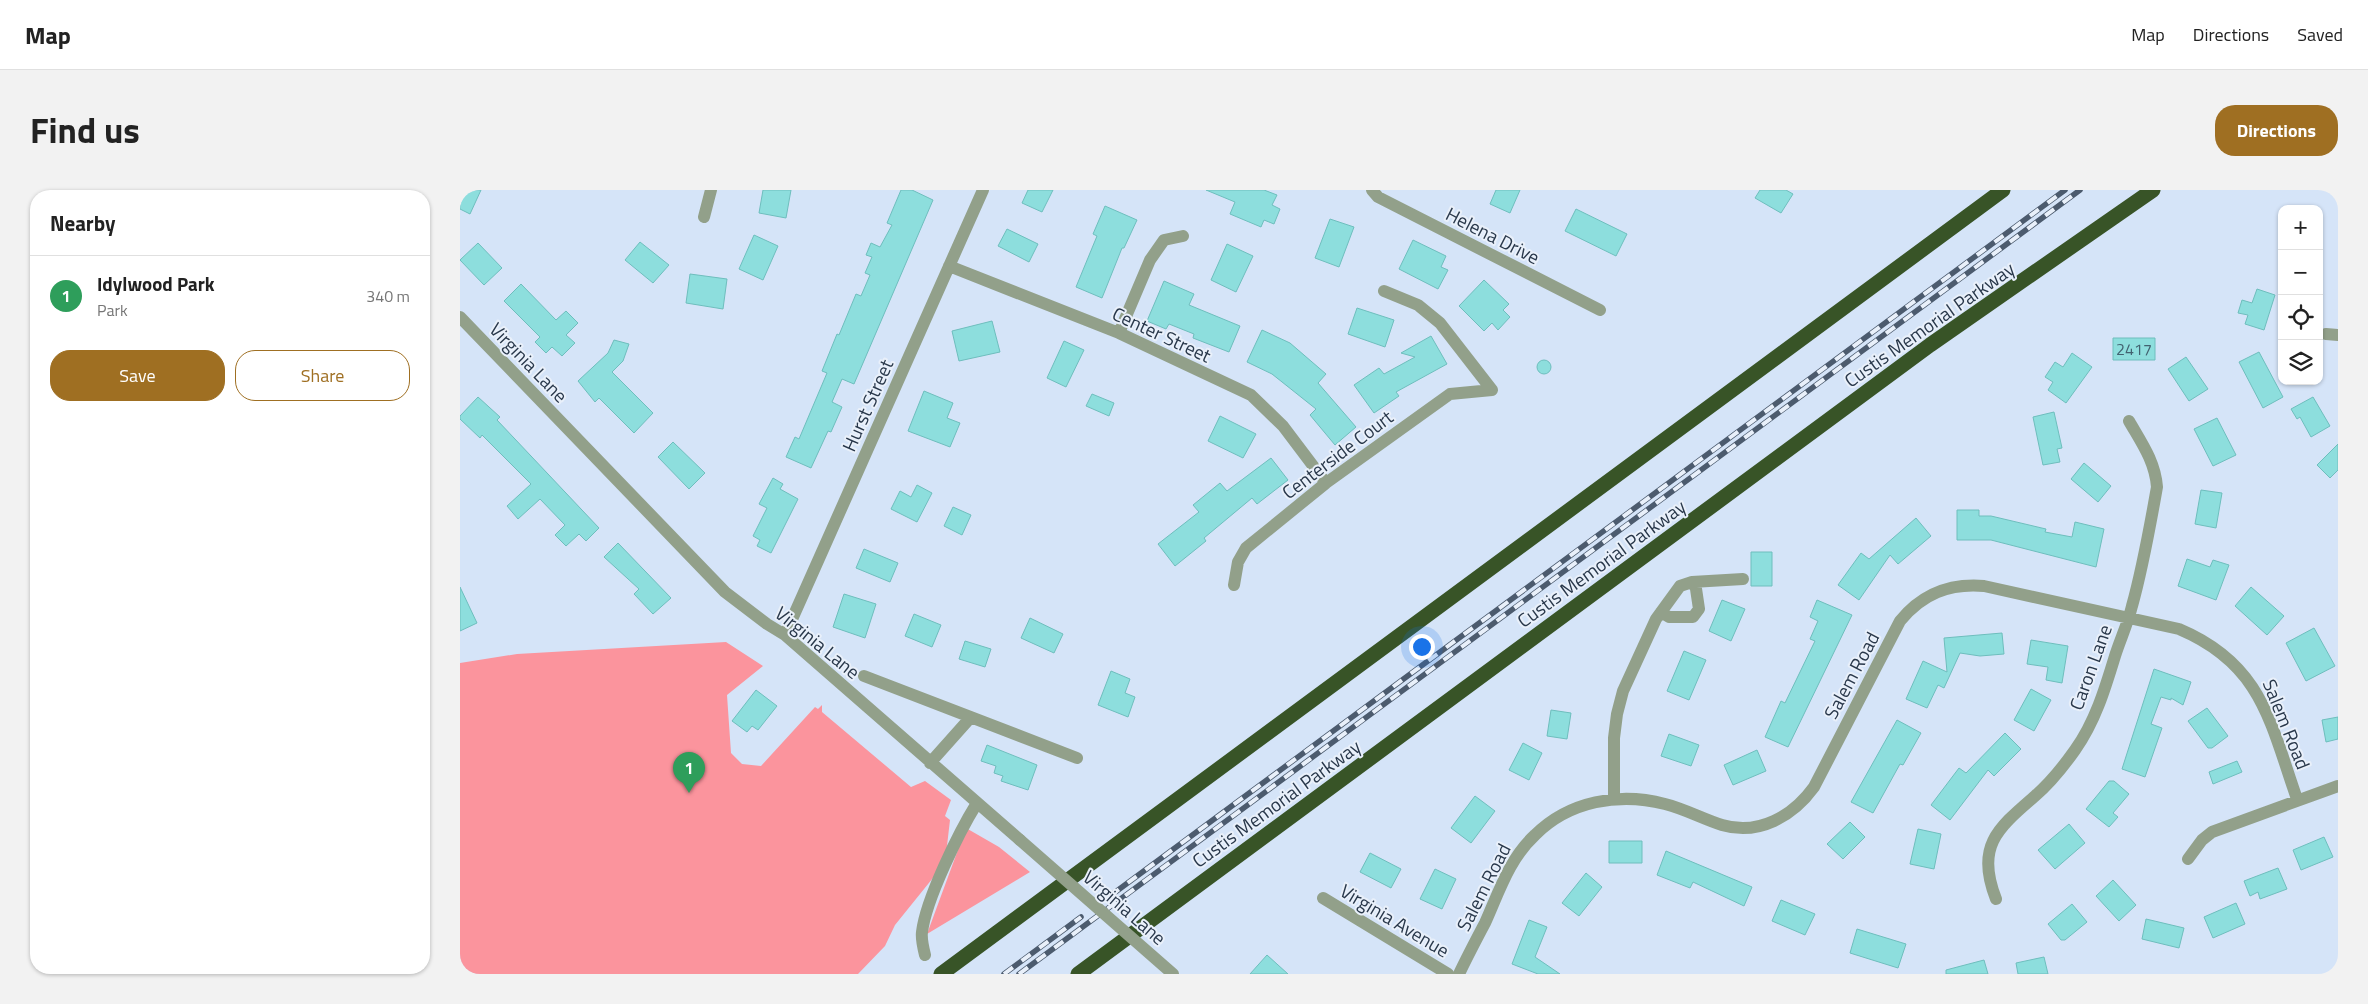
<!DOCTYPE html>
<html lang="en">
<head>
<meta charset="utf-8">
<style>
	body { margin:0; font-family:"Titillium Web",sans-serif; background:#f2f2f2; color:#222 }
	.controls { position:absolute; right:15px; top:15px; display:grid; overflow:hidden; border-radius:10px; box-shadow:0 1px 4px #0004 }
	.controls button { width:45px; height:45px; display:grid; place-items:center; padding:0; border:0; border-bottom:1px solid #e0e0e0; background:#fff; color:#222; font:25px sans-serif }
	.you { position:absolute; left:961px; top:456px; width:18px; height:18px; margin:-12px; border:4px solid #fff; border-radius:50%; background:#1a73e8; box-shadow:0 0 0 8px #1a73e833 }
	.badge { display:grid; place-items:center; width:32px; height:32px; border-radius:50%; background:#9f6f22; color:#fff; font-size:16px; font-weight:700 }
	.pin { position:absolute; translate:-50% -41px; filter:drop-shadow(0 1px 2px #0008) }
	.pin::after { content:''; position:absolute; top:26px; width:18px; height:15px; background:inherit; clip-path:polygon(0 0,100% 0,50% 100%) }
	.list { margin:0; padding:0; list-style:none }
	h2 { display:flex; justify-content:space-between; align-items:center; height:65px; margin:0; padding:0 20px; font-size:21px }
	h2 small { font-size:16px; font-weight:400; color:#767676 }
	.list li { display:grid; grid-template-columns:32px 1fr auto; gap:15px; align-items:center; box-sizing:border-box; height:80px; padding:0 20px; border-top:1px solid #e0e0e0 }
	.list b { display:block; font-size:19px; white-space:nowrap }
	.list p { margin:0; font-size:16px; white-space:nowrap; color:#767676 }
	.list em { font-size:16px; font-style:normal; color:#767676 }
	.actions { display:flex; gap:10px; padding:15px 20px }
	.actions a { flex:1; padding:11px 0; border:1px solid #9f6f22; border-radius:20px; text-align:center; font-size:18px; color:#9f6f22 }
	.actions .main { background:#9f6f22; color:#fff }
	.icon { flex:none; width:28px; height:28px; fill:none; stroke:currentColor; stroke-width:2; stroke-linecap:round; stroke-linejoin:round }
	.map { position:relative; flex:none; width:1878px; height:784px; overflow:hidden; border-radius:20px }
	header { display:flex; align-items:center; gap:30px; box-sizing:border-box; height:70px; padding:0 25px; background:#fff; border-bottom:1px solid #e0e0e0 }
	header strong { font-size:24px }
	nav { display:flex; gap:28px; margin-inline-start:auto; font-size:18px }
	.intro { display:flex; align-items:center; justify-content:space-between; box-sizing:border-box; height:120px; padding:0 30px }
	h1 { margin:0; font-size:35px }
	.button { padding:12px 22px; border-radius:20px; background:#9f6f22; color:#fff; font-size:18px; font-weight:700 }
	main { display:flex; gap:30px; padding:0 30px }
	aside { flex:1; background:#fff; border-radius:20px; box-shadow:0 1px 4px #0004 }
	.map>svg:first-child { display:block }
	.green { fill:#fb949d }
	.building { fill:#8ddedd; stroke:#6ebebd }
	.lines { fill:none; stroke-linecap:round; stroke-linejoin:round }
	.minor { stroke:#92a08a; stroke-width:12 }
	.highway { stroke:#385427; stroke-width:15 }
	.rail-casing { stroke:#4c5b6e; stroke-width:5.5 }
	.rail { stroke:#e9f0fa; stroke-width:4; stroke-dasharray:11; stroke-linecap:butt }
	.minor-bridge { stroke:#92a08a; stroke-width:12 }
	.labels { text-anchor:middle; dominant-baseline:central; stroke-width:4; stroke-linejoin:round; paint-order:stroke }
	.number-label { font-size:16px; fill:#426270 }
	.street-label { font-size:19px; fill:#29384b; stroke:#e9f0fa }
</style>
</head>
<body>
<header>
<strong>Map</strong>
<nav><a>Map</a><a>Directions</a><a>Saved</a></nav>
</header>
<div class="intro"><h1>Find us</h1><a class="button">Directions</a></div>
<main>
<aside>
<h2>Nearby<small></small></h2>
<ul class="list">
<li><span class="badge" style="background:#2e9e5b">1</span><div><b>Idylwood Park</b><p>Park</p></div><em>340 m</em></li>
</ul>
<div class="actions"><a class="main">Save</a><a>Share</a></div>
</aside>
<div class="map">
<svg width="1878" height="784" viewBox="0 0 1878 784">
	<rect width="100%" height="100%" fill="#d5e4f8"/>
	<path class="green" d="M266,452L303,476L267,505L271,563L282,574L301,576L355,517L358,519L362,515V522L451,597L465,591L491,610L485,626L490,630L485,673L435,735L425,756L398,784H0V473L57,464Z
		M506,638L539,657L570,682L467,744Z"/>
	<path class="building" d="M0,0H21L10,24L0,19Z
		M303,0H331L326,28L299,23Z
		M441,0H452L473,10L394,194L382,189L372,212L382,217L371,242L368,241L351,278L326,267L335,247L339,249L367,183L362,181L377,144L379,145L396,104L401,106L410,85L405,83L412,67L406,65L411,53L420,57L432,35L427,33Z
		M568,0H593L582,22L562,13Z
		M746,0H804L817,5L812,15L820,19L814,34L804,30L801,37L770,24L775,12Z
		M1036,0H1060L1050,23L1030,14Z
		M1300,0H1326L1333,4L1321,23L1295,8Z
		M645,16L677,30L664,58H662L642,108L616,97L637,46L633,44Z
		M1116,19L1167,44L1156,66L1105,41Z
		M870,29L894,37L879,77L855,68Z
		M547,39L578,54L569,72L538,56Z
		M294,45L318,56L303,90L279,79Z
		M953,50L986,66L981,77L988,80L978,99L939,79Z
		M180,52L209,75L193,93L165,70Z
		M18,53L42,78L24,95L0,70Z
		M767,54L793,66L776,102L751,90Z
		M230,84L267,89L263,119L226,113Z
		M1024,90L1049,114L1043,120L1050,127L1038,140L1032,133L1024,141L999,116Z
		M704,91L734,104L729,115L780,136L769,162L733,148L734,144L709,134L706,139L687,131Z
		M61,94L96,130L106,121L118,133L106,145L115,153L102,166L92,157L86,163L75,152L80,147L44,111Z
		M1797,99L1815,105L1804,140L1785,134L1788,125L1778,123L1782,110L1792,113Z
		M897,118L934,130L925,157L888,144Z
		M532,131L540,162L499,171L492,141Z
		M802,140L830,153L866,184L858,193L896,237L875,255L850,225L856,219L812,184L787,172Z
		M971,146L987,174L936,202L939,206L914,223L894,195L919,178L924,184L955,167L941,163Z
		M1653,148H1695V170H1653Z
		M154,150L169,154L163,171L152,182L193,223L174,243L139,208L135,212L118,191L148,163Z
		M604,151L624,160L606,197L587,188Z
		M1799,162L1823,207L1803,218L1779,172Z
		M1612,163L1632,177L1606,213L1588,200L1593,192L1585,187L1595,172L1603,177Z
		M1726,167L1748,199L1729,211L1708,179Z
		M1077 177a7 7 0 1 1 14 0a7 7 0 1 1-14 0Z
		M464,201L493,213L487,228L500,233L490,257L448,241Z
		M632,204L654,213L649,226L626,216Z
		M18,207L40,227L37,230L139,338L126,351L119,344L106,356L95,345L105,335L80,309L58,329L47,316L71,294L22,245L20,248L0,229V226Z
		M1853,207L1870,236L1851,247L1840,227L1837,229L1831,219Z
		M1594,222L1602,258L1597,259L1600,272L1583,275L1573,227Z
		M760,226L796,244L783,268L748,251Z
		M1757,228L1776,265L1753,276L1734,239Z
		M213,252L245,283L229,299L198,267Z
		M1878,254V280L1870,288L1857,275Z
		M811,268L828,290L797,314L792,308L744,348L746,351L715,376L698,354L739,322L733,315L760,293L767,301Z
		M1624,273L1651,296L1638,312L1611,289Z
		M313,288L323,294L320,299L338,309L311,363L297,356L300,350L293,346L307,318L299,314Z
		M457,295L472,303L457,332L431,319L440,301L451,307Z
		M1741,300L1762,303L1756,338L1735,334Z
		M493,317L511,325L502,345L484,336Z
		M1497,320H1519V326H1531L1586,339L1585,342L1612,347L1615,332L1644,339L1636,377L1531,350H1497Z
		M1456,328L1471,346L1438,374L1430,365L1399,410L1378,395L1401,363L1409,369Z
		M158,353L211,408L193,424L174,404L179,399L144,367Z
		M404,359L438,373L430,392L396,378Z
		M1291,362H1312V396H1291Z
		M1727,369L1750,377L1753,370L1769,375L1756,410L1718,396Z
		M0,397L17,433L0,441Z
		M1791,397L1824,426L1807,445L1775,416Z
		M384,404L416,414L405,448L373,437Z
		M1262,410L1285,419L1271,451L1249,441Z
		M1357,410L1392,425L1328,557L1305,547L1321,511L1325,513L1355,451L1350,449L1358,431L1350,427Z
		M454,424L481,435L472,457L445,446Z
		M570,428L603,444L594,463L561,448Z
		M1854,438L1875,476L1846,491L1826,453Z
		M1542,443L1544,464L1520,466L1500,463L1484,498L1478,495L1467,518L1446,509L1463,471L1487,482L1484,448Z
		M1571,450L1608,456L1602,493L1586,490L1588,477L1567,474Z
		M505,451L531,459L525,477L499,469Z
		M1224,461L1246,470L1229,510L1207,501Z
		M1694,479L1731,492L1723,515L1711,508V510L1701,507L1691,534L1702,538L1685,587L1662,579Z
		M651,481L670,489L665,503L675,507L668,527L638,515Z
		M1571,499L1591,510L1574,541L1554,530Z
		M296,500L317,516L298,540L292,536L287,542L272,531Z
		M1747,518L1768,546L1752,558H1748L1728,531Z
		M1091,520L1111,523L1107,549L1087,546Z
		M1878,527V549L1866,552L1862,530Z
		M1437,530L1461,543L1443,575L1440,574L1413,623L1391,612Z
		M1545,543L1561,559L1534,586L1528,580L1490,630L1471,615L1499,578L1506,583Z
		M1209,544L1239,555L1231,576L1201,566Z
		M1063,553L1082,563L1069,590L1049,580Z
		M527,555L577,575L568,600L541,591L543,586L534,583L536,576L521,571Z
		M1297,560L1306,581L1273,595L1264,575Z
		M1777,571L1782,582L1753,594L1749,582Z
		M1649,591H1654L1669,604L1653,623L1658,627L1649,637L1626,619Z
		M1015,606L1035,621L1011,653L991,638Z
		M1390,632L1405,647L1383,669L1367,654Z
		M1609,634L1625,653L1595,679L1578,660Z
		M1458,639L1481,644L1474,679L1450,674Z
		M1864,647L1873,667L1841,680L1833,660Z
		M1149,651H1182V673H1149Z
		M1206,661L1292,697L1284,716L1233,692L1230,698L1197,685Z
		M910,663L941,679L931,698L900,682Z
		M1818,678L1827,699L1800,709L1798,702L1790,706L1784,691Z
		M975,679L996,689L982,719L960,709Z
		M1126,683L1142,697L1119,726L1102,713Z
		M1653,690L1676,715L1659,731L1636,706Z
		M1321,710L1355,724L1345,745L1312,731Z
		M1776,713L1785,734L1753,748L1744,727Z
		M1612,714L1627,732L1605,750H1601L1588,734Z
		M1686,729L1724,738L1719,758L1682,749Z
		M1069,730L1087,737L1075,767L1100,784H1078L1052,774Z
		M1397,739L1446,754L1438,778L1390,763Z
		M807,765L828,784H790Z
		M1584,767L1588,784H1558L1556,773Z
		M1524,770L1528,784H1486V780Z"/>
	<g class="lines">
		<path class="minor" d="M912,0L918,7L1140,120
			M244,27L251,0
			M489,76L659,143L791,205L823,236L866,293
			M924,101L958,115L980,133L1032,200
			M0,127L265,402L307,434L325,445L560,650
			M659,143L690,70L704,50L723,46
			M1866,144L1878,145
			M774,395L778,372L786,358L866,293L990,204L1032,200
			M1201,422L1209,427H1233L1239,419L1235,392
			M325,445L523,0
			M404,486L617,568
			M470,573L511,527
			M1154,609V548L1157,524L1163,501L1196,429L1220,396L1232,392L1283,389
			M1728,669L1742,650L1752,642L1878,596
			M863,708L988,784
			M1536,709C1515,656 1538,638 1575,606C1590,593 1603,577 1615,560C1635,532 1645,499 1655,466C1660,450 1668,433 1672,416C1683,377 1690,336 1697,297C1695,271 1681,252 1669,231
			M465,765C463,757 461,749 462,742C466,709 499,642 517,613
			M999,784C1007,767 1016,750 1025,733C1039,702 1049,669 1075,645C1109,611 1159,602 1205,614C1225,619 1243,629 1262,635C1299,646 1333,626 1354,597L1440,431C1462,404 1489,393 1524,396L1719,439C1802,474 1810,532 1837,609"/>
		<path class="highway" d="M481,784L1543,0
			M618,784L1470,155L1693,0"/>
		<defs>
			<path id="rail" d="M650,706L1605,0
				M544,784L621,727
				M559,784L1620,0"/>
		</defs>
		<use href="#rail" class="rail-casing"/>
		<use href="#rail" class="rail"/>
		<path class="minor-bridge" d="M560,650L713,784"/>
	</g>
	<g class="labels">
		<g class="number-label">
			<text x="1674" y="159">2417</text>
		</g>
		<g class="street-label">
			<text transform="translate(1033 45) rotate(27)">Helena Drive</text>
			<text transform="translate(1469 134) rotate(-35)">Custis Memorial Parkway</text>
			<text transform="translate(702 144) rotate(25)">Center Street</text>
			<text transform="translate(69 172) rotate(46)">Virginia Lane</text>
			<text transform="translate(407 215) rotate(-66)">Hurst Street</text>
			<text transform="translate(877 264) rotate(-37)">Centerside Court</text>
			<text transform="translate(1141 373) rotate(-36)">Custis Memorial Parkway</text>
			<text transform="translate(358 452) rotate(39)">Virginia Lane</text>
			<text transform="translate(1630 477) rotate(-70)">Caron Lane</text>
			<text transform="translate(1391 485) rotate(-62)">Salem Road</text>
			<text transform="translate(1827 534) rotate(68)">Salem Road</text>
			<text transform="translate(816 613) rotate(-36)">Custis Memorial Parkway</text>
			<text transform="translate(1023 697) rotate(-63)">Salem Road</text>
			<text transform="translate(665 717) rotate(41)">Virginia Lane</text>
			<text transform="translate(935 730) rotate(31)">Virginia Avenue</text>
		</g>
	</g>
</svg>
<div class="controls">
<button>+</button>
<button>−</button>
<button><svg class="icon" aria-label="locate" viewBox="0 0 24 24"><circle cx="12" cy="12" r="6"/><path d="M12 2v4M12 18v4M2 12h4M18 12h4"/></svg></button>
<button><svg class="icon" aria-label="layers" viewBox="0 0 24 24"><path d="M12 4l9 5-9 5-9-5zM3 14l9 5 9-5"/></svg></button>
</div>
<div class="you"></div>
<div class="pin badge" style="left:229px;top:603px;background:#2e9e5b">1</div>
</div>
</main>
</body>
</html>
